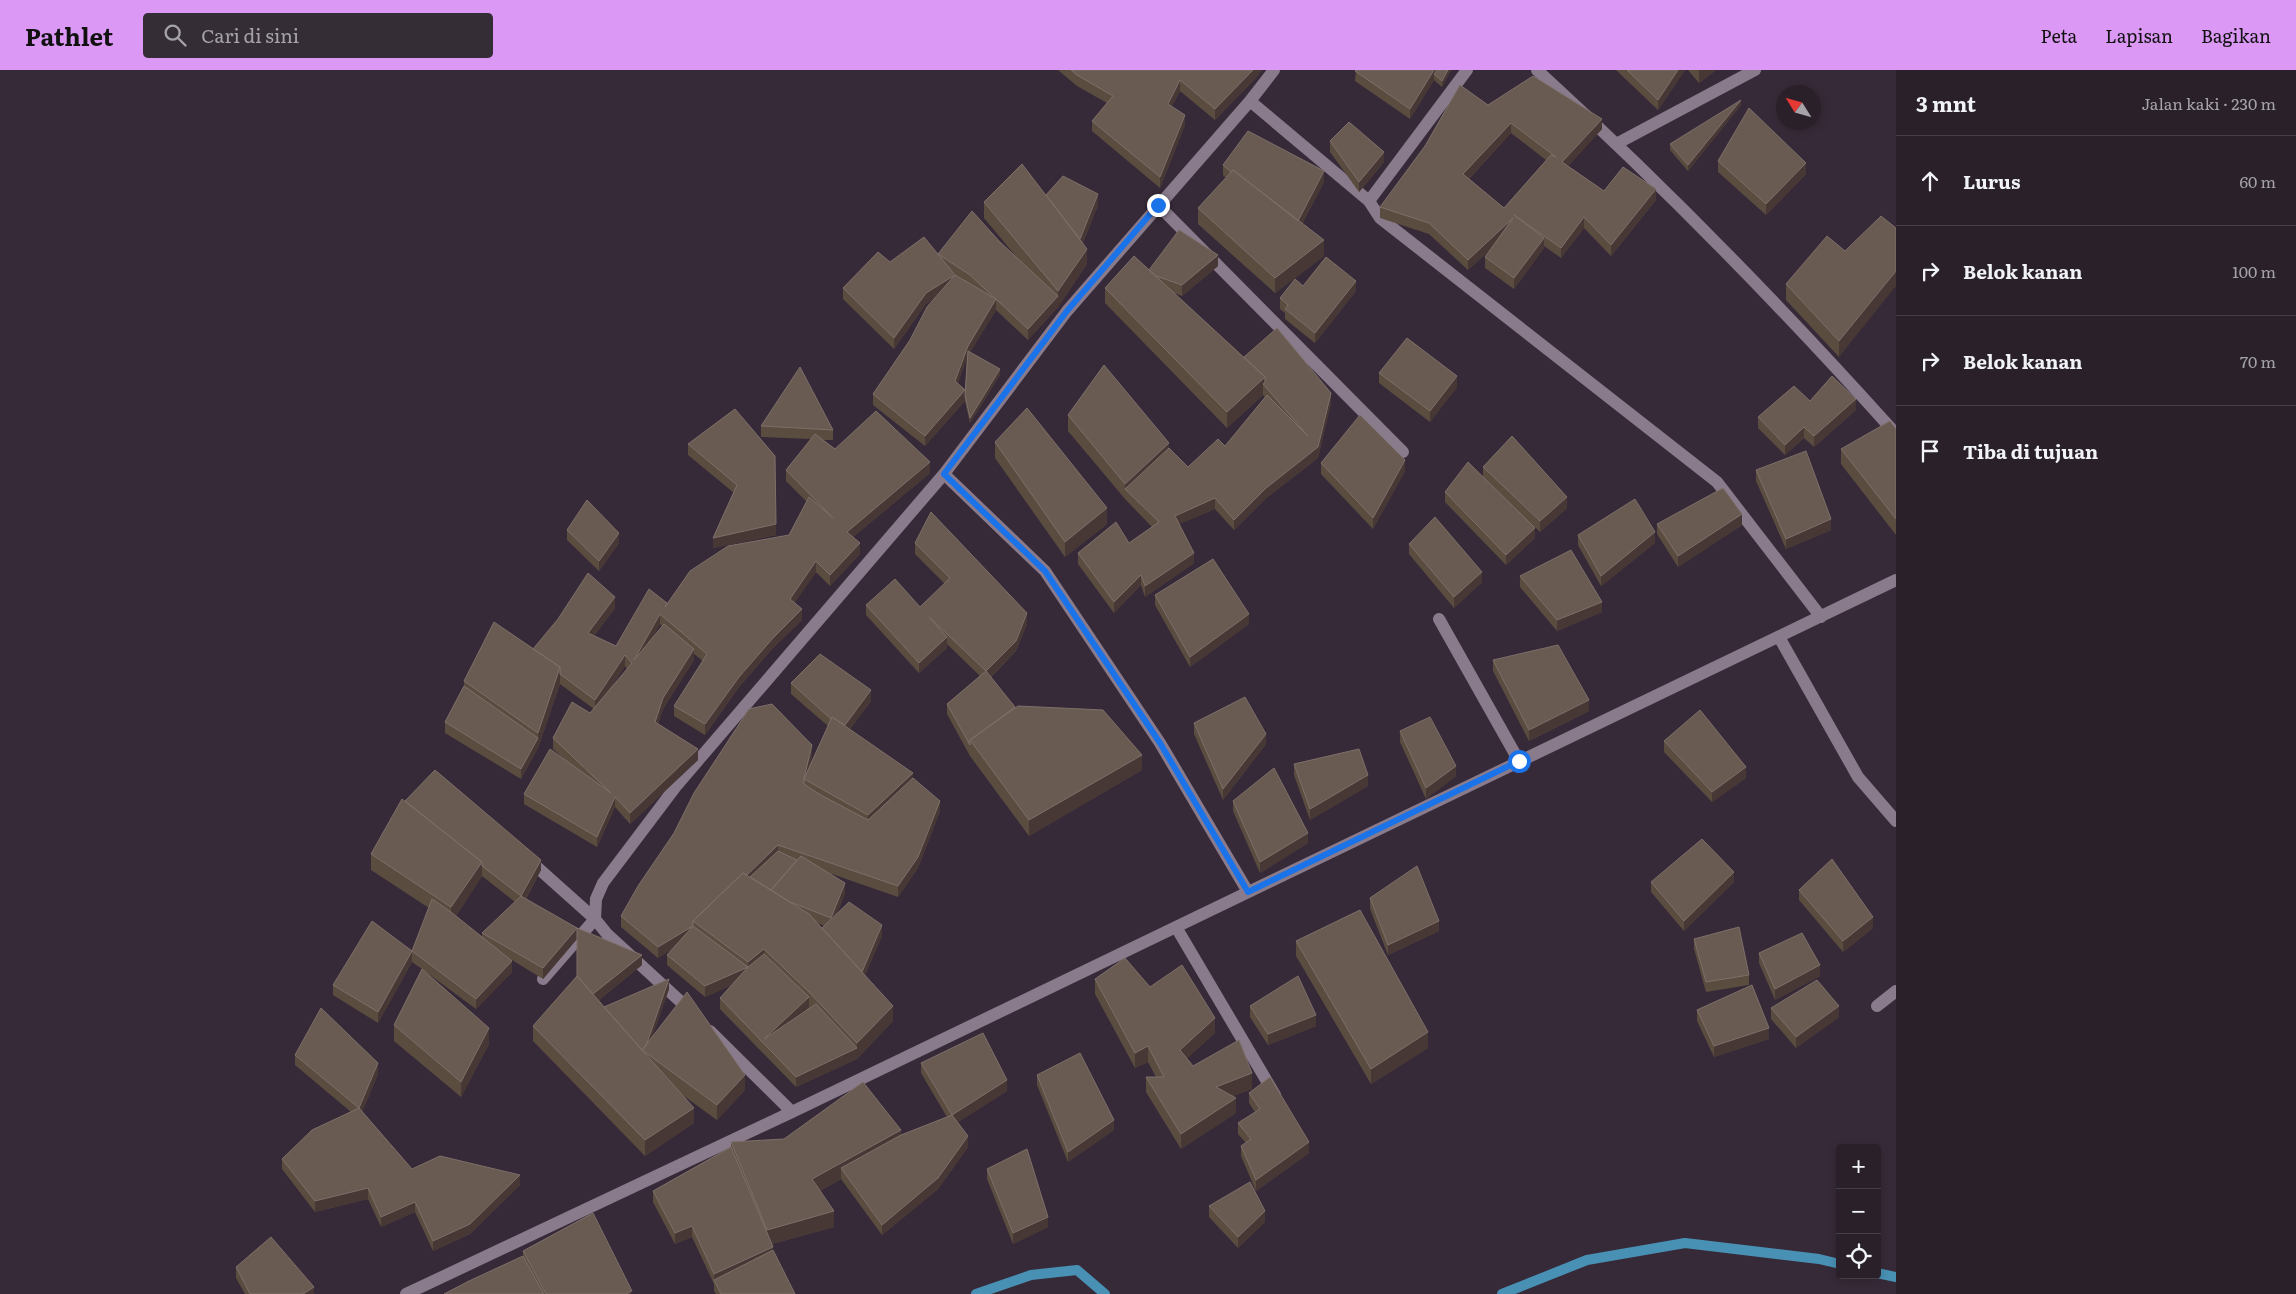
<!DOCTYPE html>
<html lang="id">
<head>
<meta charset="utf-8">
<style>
	body { margin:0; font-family:Literata,serif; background:#352d36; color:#f1f3f6 }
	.controls { position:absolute; right:15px; bottom:15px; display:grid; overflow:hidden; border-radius:5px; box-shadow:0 2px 8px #0003 }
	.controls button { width:45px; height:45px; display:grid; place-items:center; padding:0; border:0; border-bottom:1px solid #453e47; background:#29202a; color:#f1f3f6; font:25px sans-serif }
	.compass { position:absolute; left:1776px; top:15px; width:45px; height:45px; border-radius:50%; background:#29202a; box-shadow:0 2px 8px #0003; rotate:307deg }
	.stop { position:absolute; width:15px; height:15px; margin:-11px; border:4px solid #1a73e8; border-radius:50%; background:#fff }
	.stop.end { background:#1a73e8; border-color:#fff; box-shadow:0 1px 5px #0008 }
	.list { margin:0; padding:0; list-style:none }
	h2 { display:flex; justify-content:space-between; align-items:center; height:65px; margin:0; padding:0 20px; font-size:21px }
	h2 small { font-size:16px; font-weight:400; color:#a5a3a8 }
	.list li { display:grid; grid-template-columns:32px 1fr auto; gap:15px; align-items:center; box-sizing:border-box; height:90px; padding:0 20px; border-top:1px solid #453e47 }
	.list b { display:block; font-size:19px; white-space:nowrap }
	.list em { font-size:16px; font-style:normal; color:#a5a3a8 }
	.icon { flex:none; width:28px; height:28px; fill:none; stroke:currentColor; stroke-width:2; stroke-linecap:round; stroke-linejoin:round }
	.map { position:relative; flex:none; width:1896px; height:1224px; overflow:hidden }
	header { display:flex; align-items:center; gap:30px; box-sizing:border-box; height:70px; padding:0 25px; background:#db99f5; color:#111 }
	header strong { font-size:24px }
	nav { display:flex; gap:28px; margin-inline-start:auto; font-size:18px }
	.search { width:350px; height:45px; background:#352d36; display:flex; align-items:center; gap:12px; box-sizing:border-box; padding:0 18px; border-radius:5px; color:#a5a3a8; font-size:19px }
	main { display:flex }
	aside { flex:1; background:#29202a }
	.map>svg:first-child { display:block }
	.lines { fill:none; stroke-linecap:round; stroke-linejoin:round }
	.stream { stroke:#4891b4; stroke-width:10 }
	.minor { stroke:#8a7b8c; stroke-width:12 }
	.wall { fill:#5b4c40; fill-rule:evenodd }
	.shaded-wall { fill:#473836 }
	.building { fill:#6a5b52; stroke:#7d6f69; fill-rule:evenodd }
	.route { stroke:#1a73e8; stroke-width:6 }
</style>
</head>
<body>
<header>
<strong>Pathlet</strong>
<div class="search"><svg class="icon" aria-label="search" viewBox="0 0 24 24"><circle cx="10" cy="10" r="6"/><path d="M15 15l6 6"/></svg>Cari di sini</div>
<nav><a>Peta</a><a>Lapisan</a><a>Bagikan</a></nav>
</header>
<main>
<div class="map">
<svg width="1896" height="1224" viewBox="0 0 1896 1224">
	<rect width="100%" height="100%" fill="#372a38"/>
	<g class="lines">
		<path class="stream" d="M1877,1203L1896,1207
			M976,1224L1031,1205L1077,1200L1105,1224
			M1502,1224L1587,1190L1685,1173L1819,1189L1840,1194"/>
		<path class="minor" d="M1467,0L1369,131L1380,148L1717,412L1821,547
			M1537,0C1663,115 1782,237 1896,364
			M1250,31L1369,131
			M1618,73L1755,0
			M1158,135L1403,382
			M944,404L1045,501L1160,673L1248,822
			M1439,549L1519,691
			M1779,567L1858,707L1896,751
			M529,790L595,849L543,909
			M1176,857L1275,1025
			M1877,936L1896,921
			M693,943L607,864L595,849L596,829L603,813L677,715L944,404L1067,241L1250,31L1274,0
			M710,961L792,1042
			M406,1224L792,1042L1896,510"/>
	</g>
	<path class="wall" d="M1058,0H1262L1254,10L1215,50L1180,21L1172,36L1185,55L1160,118L1092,61V51L1107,33L1077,16Z
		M1356,0H1451L1442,17L1434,10L1410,49L1355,11Z
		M1616,0H1685L1658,40Z
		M1688,0H1716L1699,13Z
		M1488,35L1602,59L1568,96L1604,121L1656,130L1611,186L1584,158L1561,188L1544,176V178L1514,219L1485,198V187L1491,179L1468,200L1429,164L1380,148V137ZM1511,63L1546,90L1504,138L1469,109Z
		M1741,35L1688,101L1670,80V74Z
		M1330,71L1384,92L1359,122L1330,82Z
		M1718,91L1806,104L1766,145L1718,102Z
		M1223,95L1324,112L1302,154L1324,186L1275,223L1198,154V138L1226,108L1223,105Z
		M1046,125L1098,135L1083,173L1087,194L1058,237L1028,270L996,240L970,282L1000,305L970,353L965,331L925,376L873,335V324L910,270L935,228L926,234L894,279L843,229V218L890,192L938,184L1000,172L1019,190L984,148V132ZM967,287L965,320L958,313Z
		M1845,181L1839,287L1786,230V214Z
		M1218,196L1182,226L1174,223L1244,287L1331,333L1318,388L1265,429L1234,460L1215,439L1179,454L1194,493L1145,527L1141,515L1114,543L1078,494V483L1129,473L1152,457L1125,429L1068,361V345L1169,378L1188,397L1225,376L1265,327L1263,325L1227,358L1105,233V218L1149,200Z
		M1303,216L1356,221L1315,273L1285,249V243L1280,239V228Z
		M1379,303L1457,317L1430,352L1379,313Z
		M1810,331L1856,340L1814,377L1804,368L1785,385L1758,358V347Z
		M735,339L776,465L713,478L734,423L688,385V374Z
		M761,356L833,360V370H823L835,379L930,403L853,467L860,484L830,516L816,502L794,533L802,550L773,578L739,617L705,665L674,646V636L703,591L694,584V590L663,639L658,654L698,690L630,754L615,737L597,777L524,734V724L564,689L553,679V668L590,643L594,639L560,614L538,678L521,709L445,663V652L464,616V611L533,579L615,538L594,566L616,576L667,535L789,465L807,432L786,411V400L811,369L761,367ZM660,554L662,556L652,568ZM625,596L627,599L606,625Z
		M1896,359V465L1841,394V379Z
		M995,372L1107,454L1065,487L995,388Z
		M1321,393L1405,401L1373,459L1321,404Z
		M1483,397L1567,438L1540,462L1535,457V468L1506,495L1445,432V422L1483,406Z
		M1756,400L1831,460L1786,479L1756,411Z
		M1657,454L1742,455L1678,497L1657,464Z
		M567,460L619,473L599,501L567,470Z
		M1578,465L1655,473L1601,516L1578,475Z
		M915,473L1027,554L1016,581L991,607L1015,637L1142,700L1029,766L970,686L947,644V634L980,606L947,574V578L919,603L866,545V535L920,537L945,514L915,484Z
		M1409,474L1482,512L1454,538L1409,484Z
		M1520,506L1602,542L1557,561L1520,517Z
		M1155,525L1249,554L1190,597L1155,535Z
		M1493,590L1589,641L1529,671L1493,601Z
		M791,613L871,631L850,659L913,708L940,741L918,798L898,827L829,803L845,823L837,844L882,866L865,905L893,951L857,989L796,1017L720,939V928L732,915L705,927L667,895V885L672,879L658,888L621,857V846L674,763L812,685L810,695L828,656L791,624ZM818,853L824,856L822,858Z
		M1194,653L1266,674L1223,730L1194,664Z
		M1400,661L1456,706L1426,729L1400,672Z
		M1664,671L1746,708L1712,732L1664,682Z
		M1294,694L1368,716L1310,750L1294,705Z
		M405,731L541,800L526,829L642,895L599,930L604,937L669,919L652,967L745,1020L717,1050L681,1024L694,1053L645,1086L533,971V956L577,906V869L543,909L512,890V902L476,939L426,902L489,974L461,1027L394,971V955L422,899L412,892L378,953L333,925V915L412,881L429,838L371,800V784ZM482,806L515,832L482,863V867L456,846Z
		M1233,731L1308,773L1260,803L1233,741Z
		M1651,812H1734L1684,861L1651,822Z
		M1799,820L1873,858L1843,882L1799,830Z
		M1370,828L1439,861L1388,885L1370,839Z
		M1694,869L1749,905V915L1706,922L1694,879Z
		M1296,871L1428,978L1371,1014L1296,886Z
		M1759,883L1820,906L1775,930L1759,893Z
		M1095,909L1150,917L1215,963L1187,988L1193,996L1252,1019L1233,1026L1236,1043L1181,1079L1146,1022V1007H1156L1148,992L1135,998L1095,924Z
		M1250,936L1316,956L1268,975L1250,947Z
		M1771,938L1839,947L1796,978L1771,949Z
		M1697,940L1769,969L1714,987L1697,951Z
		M295,985L378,1004L362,1042L412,1099L520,1115L470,1164L433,1181L415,1142L381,1157L368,1129L315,1142L282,1099V1089L351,1042L295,995Z
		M921,993L1007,1021L958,1052L968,1077L938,1119L882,1165L841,1109L820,1121L834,1157L772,1174L773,1180L795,1224H716L714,1221V1214L692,1167L675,1174L653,1132V1121L731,1077V1072L901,1065L947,1047L921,1003Z
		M1037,1005L1114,1060L1068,1092L1037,1015Z
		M1249,1023L1309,1083L1256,1121L1241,1086V1076L1246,1073L1238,1064V1053L1255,1042L1249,1033Z
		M987,1099L1048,1157L1013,1174L987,1109Z
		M1209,1136L1265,1152L1238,1178L1209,1147Z
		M523,1181L632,1224H444L523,1186Z
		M236,1197L314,1224H245L236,1208Z"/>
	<path class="shaded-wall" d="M1253,0H1262L1254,10L1215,50V39Z
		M1434,0H1436V6L1434,4V10L1410,49V39Z
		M1448,0H1451L1442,17V11Z
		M1678,0H1685L1658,40V30Z
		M1699,0H1716L1699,13Z
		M1180,10V21L1168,44V34Z
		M1741,30V35L1688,101V95Z
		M1185,45V55L1160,118V107Z
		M1602,49V59L1562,103V92Z
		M1511,53V63L1463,115V104Z
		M1384,82V92L1359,122V112Z
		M1806,93V104L1766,145V134Z
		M1324,101V112L1296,165V154Z
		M1656,119V130L1611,186V175Z
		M1098,124V135L1079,183V173Z
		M1584,147V158L1561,188V178Z
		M1513,148V159L1468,200V190Z
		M1544,168V178L1514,219V208Z
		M1324,170V186L1275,223V208Z
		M1087,179V194L1058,237L1028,270V259L1058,226V221Z
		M1218,185V196L1182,226V215Z
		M1896,201V216L1839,287V271Z
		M955,205V216L926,234L894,279V268L926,223Z
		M1356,211V221L1315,273V263Z
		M996,229V240L968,286L955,321V311L968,276Z
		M1000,299V305L970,353V348Z
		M1457,306V317L1430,352V341Z
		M1265,307V317L1263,314V325L1227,358V342Z
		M965,320V331L925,376V366Z
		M1331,323V333L1318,388L1265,429L1234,460V450L1265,419Z
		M1856,329V340L1814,377V366Z
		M1804,357V368L1785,385V375Z
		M1169,373V389L1125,419V429V414Z
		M1405,390V401L1373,459V448Z
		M930,392V403L847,472V462Z
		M1567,427V438L1540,462V451Z
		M1215,428V439L1175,456V446Z
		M1107,438V454L1065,487V472Z
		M1742,444V455L1678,497V486Z
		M1831,449V460L1786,479V469Z
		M776,454V465L713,478V468Z
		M1535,458V468L1506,495V485Z
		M1655,462V473L1601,516V506Z
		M619,463V473L599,501V491Z
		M860,473V484L830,516V505Z
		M1194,483V493L1145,527V516Z
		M816,491V502L790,540V529Z
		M1482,502V512L1454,538V527Z
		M1141,505V515L1114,543V532Z
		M615,527V538L588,574V563Z
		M1602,532V542L1557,561V550Z
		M802,539V550L773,578L739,617L705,665V654L739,607L773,568Z
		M1027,543V554L1016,581L986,611V601Z
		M660,544V554L634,601V590Z
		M1249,544V554L1190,597V587Z
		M947,567V578L919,603V593Z
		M694,579V590L663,639L655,663V652L663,628Z
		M625,585V596L595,640V630Z
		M560,597V613L538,678L521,709V699L538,668V663Z
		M871,620V631L842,669V659Z
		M1589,630V641L1529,671V660Z
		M1266,664V674L1223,730V719Z
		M812,675V685L806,710L804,709Z
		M698,679V690L630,754V743Z
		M1142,685V700L1029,766V750Z
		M1456,696V706L1426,729V718Z
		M1746,697V708L1712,732V722Z
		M913,703V718L868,760V745Z
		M1368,705V716L1310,750V739Z
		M615,727V737L597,777V767Z
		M940,731V741L918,798L898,827V816Z
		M1308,763V773L1260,803V792Z
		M778,775V786L696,853Z
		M541,790V800L521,837V826Z
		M482,792V807L451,853V837Z
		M1734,802V812L1684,861V851Z
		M845,813V823L831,859V848Z
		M1873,847V858L1843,882V871Z
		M1439,851V861L1388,885V875Z
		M882,855V866L860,916V905Z
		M693,856V866L658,888V877Z
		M577,858V869L543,909V898Z
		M764,879V895L748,908V892Z
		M412,881V892L378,953V942Z
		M642,885V895L591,936V926Z
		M512,891V902L476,939V929Z
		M1820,895V906L1775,930V919Z
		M748,897V908L705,927V916Z
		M669,909V919L647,983L644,981Z
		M809,927V937L767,977L764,969Z
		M893,936V951L857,989L796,1017V1007L857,978V973Z
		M1839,936V947L1796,978V967Z
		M1316,945V956L1268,975V964Z
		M1215,948V963L1180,995V980Z
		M489,958V974L461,1027V1012Z
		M1769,958V969L1714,987V976Z
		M1428,962V978L1371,1014V999Z
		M1148,976V992L1135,998V983Z
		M378,993V1004L359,1049V1038Z
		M1252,1003V1019L1216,1032V1017Z
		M745,1005V1020L717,1050V1035Z
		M1007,1010V1021L952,1056V1045Z
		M1236,1028V1043L1181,1079V1064Z
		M694,1038V1053L645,1086V1070Z
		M1114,1050V1060L1068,1092V1082Z
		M901,1060V1075L841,1098V1109L812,1125V1109Z
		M968,1066V1077L938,1119L882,1165V1155Z
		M1309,1072V1083L1256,1121V1110Z
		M520,1105V1115L470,1164L433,1181V1171Z
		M368,1118V1129L315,1142V1131Z
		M415,1132V1142L381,1157V1147Z
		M834,1141V1157L767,1175V1160Z
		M1265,1141V1152L1238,1178V1167Z
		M1048,1147V1157L1013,1174V1163Z
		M692,1156V1167L675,1174V1163Z
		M773,1177V1188L714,1210V1215V1204Z
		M314,1217V1224H303Z"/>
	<path class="building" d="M1071,0H1253L1215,39L1180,10L1168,34L1185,45L1160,107L1092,51L1113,26L1077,5Z
		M1356,0H1434L1410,39L1355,1Z
		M1436,0H1448L1442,11L1434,4L1436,2Z
		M1627,0H1678L1658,30Z
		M1533,6L1602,49L1562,92L1604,121L1623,97L1656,119L1611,175L1584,147L1561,178L1514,145L1544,168L1514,208L1485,187L1513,148L1468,190L1429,153L1380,137L1425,76L1460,15L1488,35ZM1511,53L1556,87L1551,85L1504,138L1463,104Z
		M1741,30L1688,95L1670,74Z
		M1749,38L1806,93L1766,134L1718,91Z
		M1349,52L1384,82L1359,112L1330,71Z
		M1248,61L1324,101L1298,151L1233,100L1231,102L1223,95Z
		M1022,94L1087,179L1058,221L984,132Z
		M1233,100L1324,170L1275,208L1198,138Z
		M1063,106L1098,124L1080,169L1046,125Z
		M972,141L1000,172L1058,226L1028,259L970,205L938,184Z
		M1881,146L1896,158V201L1839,271L1786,214L1827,166L1845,181Z
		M1179,160L1218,185L1182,215L1156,206L1149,200Z
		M924,167L955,205L996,229L968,276L955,311L965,320L925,366L873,324L910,270L927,237L955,205L926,223L894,268L843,218L878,182L890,192Z
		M1134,186L1265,307L1227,342L1105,218Z
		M1326,187L1356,211L1315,263L1285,239L1288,235L1280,228L1295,209L1303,216Z
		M1277,258L1331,323L1318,377L1265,419L1234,450L1215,428L1175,446L1194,483L1145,516L1141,505L1114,532L1078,483L1116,452L1129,473L1159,452L1125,419L1169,378L1188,397L1218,369L1225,376L1267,325L1308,366L1263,314L1265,312V307L1244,287Z
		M1407,268L1457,306L1430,341L1379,303Z
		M968,281L1000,299L970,348L965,325Z
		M1104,295L1169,373L1125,414L1068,345Z
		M800,297L833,360L761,356Z
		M1832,306L1856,329L1814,366L1804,357L1785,375L1758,347L1794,316L1810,331Z
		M1027,338L1107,438L1065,472L995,372Z
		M735,339L775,386L776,454L713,468L737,415L688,374Z
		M876,341L930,392L847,462L860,473L830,505L816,491L790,529L802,539L773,568L739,607L705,654L674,636L707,584L660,544L634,590L664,554L694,579L663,628L655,652L698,679L630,743L615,727L597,767L524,724L550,679L611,723L553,668L572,632L590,643L632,593L625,585L595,630L560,604V597L533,579L558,549L588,503L615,527L588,563L616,576L649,519L667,533L665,537L690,501L728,476L789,465L809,427L833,448L786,400L815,364L835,379Z
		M1360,345L1405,390L1373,448L1321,393Z
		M1890,351L1896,359V449L1841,379Z
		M1512,366L1567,427L1540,451L1483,397Z
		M1806,381L1831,449L1786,469L1756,400Z
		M1468,392L1535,458L1506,485L1445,422Z
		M1723,418L1742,444L1678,486L1657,454Z
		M1635,429L1655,462L1601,506L1578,465Z
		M587,430L619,463L599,491L567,460Z
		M931,442L1027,543L1016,571L986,601L929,547L947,567L919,593L866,535L895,509L920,537L950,508L915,473Z
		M1435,447L1482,502L1454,527L1409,474Z
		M1571,480L1602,532L1557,550L1520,506Z
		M1213,489L1249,544L1190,587L1155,525Z
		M494,552L560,597L538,663L464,611Z
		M1558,575L1589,630L1529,660L1493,590Z
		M820,584L871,620L845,655L832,647L831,649L791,613Z
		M986,601L1015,637L970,670V675L947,634Z
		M464,616L538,668L521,699L445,652Z
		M1245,627L1266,664L1223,719L1194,653Z
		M772,634L812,675L805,704L804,709V714L819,724L868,750L913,708L940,731L918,787L898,816L778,775L747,805L743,803L693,851V856L658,877L621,846L638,816L674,763L694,723L749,639Z
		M1018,636L1103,640L1142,685L1029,750L970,670Z
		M1700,640L1746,697L1712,722L1664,671Z
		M832,647L913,703L868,745L804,709Z
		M1430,647L1456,696L1426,718L1400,661Z
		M1359,679L1368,705L1310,739L1294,694Z
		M1274,698L1308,763L1260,792L1233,731Z
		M435,700L541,790L521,826L577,858L543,898L482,863L521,826L482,796V792L405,731Z
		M402,729L482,792L451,837L371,784Z
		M1702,769L1734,802L1684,851L1651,812Z
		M778,781L797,790L771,820L750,807Z
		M801,786L845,813L831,848L790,832L771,820Z
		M1832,789L1873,847L1843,871L1799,820Z
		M1417,796L1439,851L1388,875L1370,828Z
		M743,803L809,844L893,936L857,973L809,922L764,879L748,892L693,851Z
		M432,829L451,842L512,891L476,929L412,881Z
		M849,832L882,855L862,902L822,858Z
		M1360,840L1428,962L1371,999L1296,871Z
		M372,851L412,881L378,942L333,915Z
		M693,856L748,897L705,916L667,885Z
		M1739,857L1749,905L1706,912L1694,869Z
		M577,858L642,885L593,924L577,906Z
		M1802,863L1820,895L1775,919L1759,883Z
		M764,884L809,927L764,969L816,934L857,978L796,1007L720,928L748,897Z
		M1125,888L1150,917L1182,895L1215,948L1180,980L1193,996L1239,970L1252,1003L1216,1017L1236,1028L1181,1064L1146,1007H1164L1148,976L1135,983L1095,909Z
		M422,899L489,958L461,1012L394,955Z
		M577,906L642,980L687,922L745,1005L717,1035L642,980L694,1038L645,1070L533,956Z
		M1298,906L1316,945L1268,964L1250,936Z
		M669,909L646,976L642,980L604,937Z
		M1817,910L1839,936L1796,967L1771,938Z
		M1752,915L1769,958L1714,976L1697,940Z
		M321,938L378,993L359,1038L412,1099L440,1086L520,1105L470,1154L433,1171L415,1132L381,1147L368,1118L315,1131L282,1089L312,1060L359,1038L295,985Z
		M983,963L1007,1010L952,1045L921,993Z
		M1080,983L1114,1050L1068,1082L1037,1005Z
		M1270,1007L1309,1072L1256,1110L1241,1076L1251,1069L1238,1053L1260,1039L1249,1023Z
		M863,1012L901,1060L812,1109L834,1141L767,1160L731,1072L784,1069Z
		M952,1045L968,1066L938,1108L882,1155L841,1098L901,1065Z
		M731,1077L773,1177L714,1204L692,1156L675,1163L653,1121Z
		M1027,1079L1048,1147L1013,1163L987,1099Z
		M1250,1112L1265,1141L1238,1167L1209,1136Z
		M593,1143L632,1221L626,1224H546L523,1181Z
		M271,1167L314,1217L303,1224H250L236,1197Z
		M773,1180L795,1224H721L714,1210Z
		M523,1186L544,1224H444L469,1211Z"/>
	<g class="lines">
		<path class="route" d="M1158,135L1067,241L944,404L1045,501L1160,673L1248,822L1519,691"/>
	</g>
</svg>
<div class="controls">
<button>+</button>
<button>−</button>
<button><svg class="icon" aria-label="locate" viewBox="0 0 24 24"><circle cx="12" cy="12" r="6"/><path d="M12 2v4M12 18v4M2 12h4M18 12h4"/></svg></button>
</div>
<svg class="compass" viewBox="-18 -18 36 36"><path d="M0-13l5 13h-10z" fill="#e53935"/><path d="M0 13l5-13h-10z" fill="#a5a3a8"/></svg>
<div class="stop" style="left:1519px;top:691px"></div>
<div class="stop end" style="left:1158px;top:135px"></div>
</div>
<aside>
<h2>3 mnt<small>Jalan kaki · 230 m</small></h2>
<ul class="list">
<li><svg class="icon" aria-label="ahead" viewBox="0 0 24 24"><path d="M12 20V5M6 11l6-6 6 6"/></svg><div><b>Lurus</b></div><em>60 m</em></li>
<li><svg class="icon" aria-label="right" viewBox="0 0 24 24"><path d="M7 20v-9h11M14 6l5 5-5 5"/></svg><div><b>Belok kanan</b></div><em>100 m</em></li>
<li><svg class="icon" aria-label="right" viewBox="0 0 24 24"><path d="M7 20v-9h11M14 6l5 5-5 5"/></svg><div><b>Belok kanan</b></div><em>70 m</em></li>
<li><svg class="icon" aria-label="arrive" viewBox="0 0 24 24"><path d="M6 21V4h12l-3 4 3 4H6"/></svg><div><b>Tiba di tujuan</b></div></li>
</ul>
</aside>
</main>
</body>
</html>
